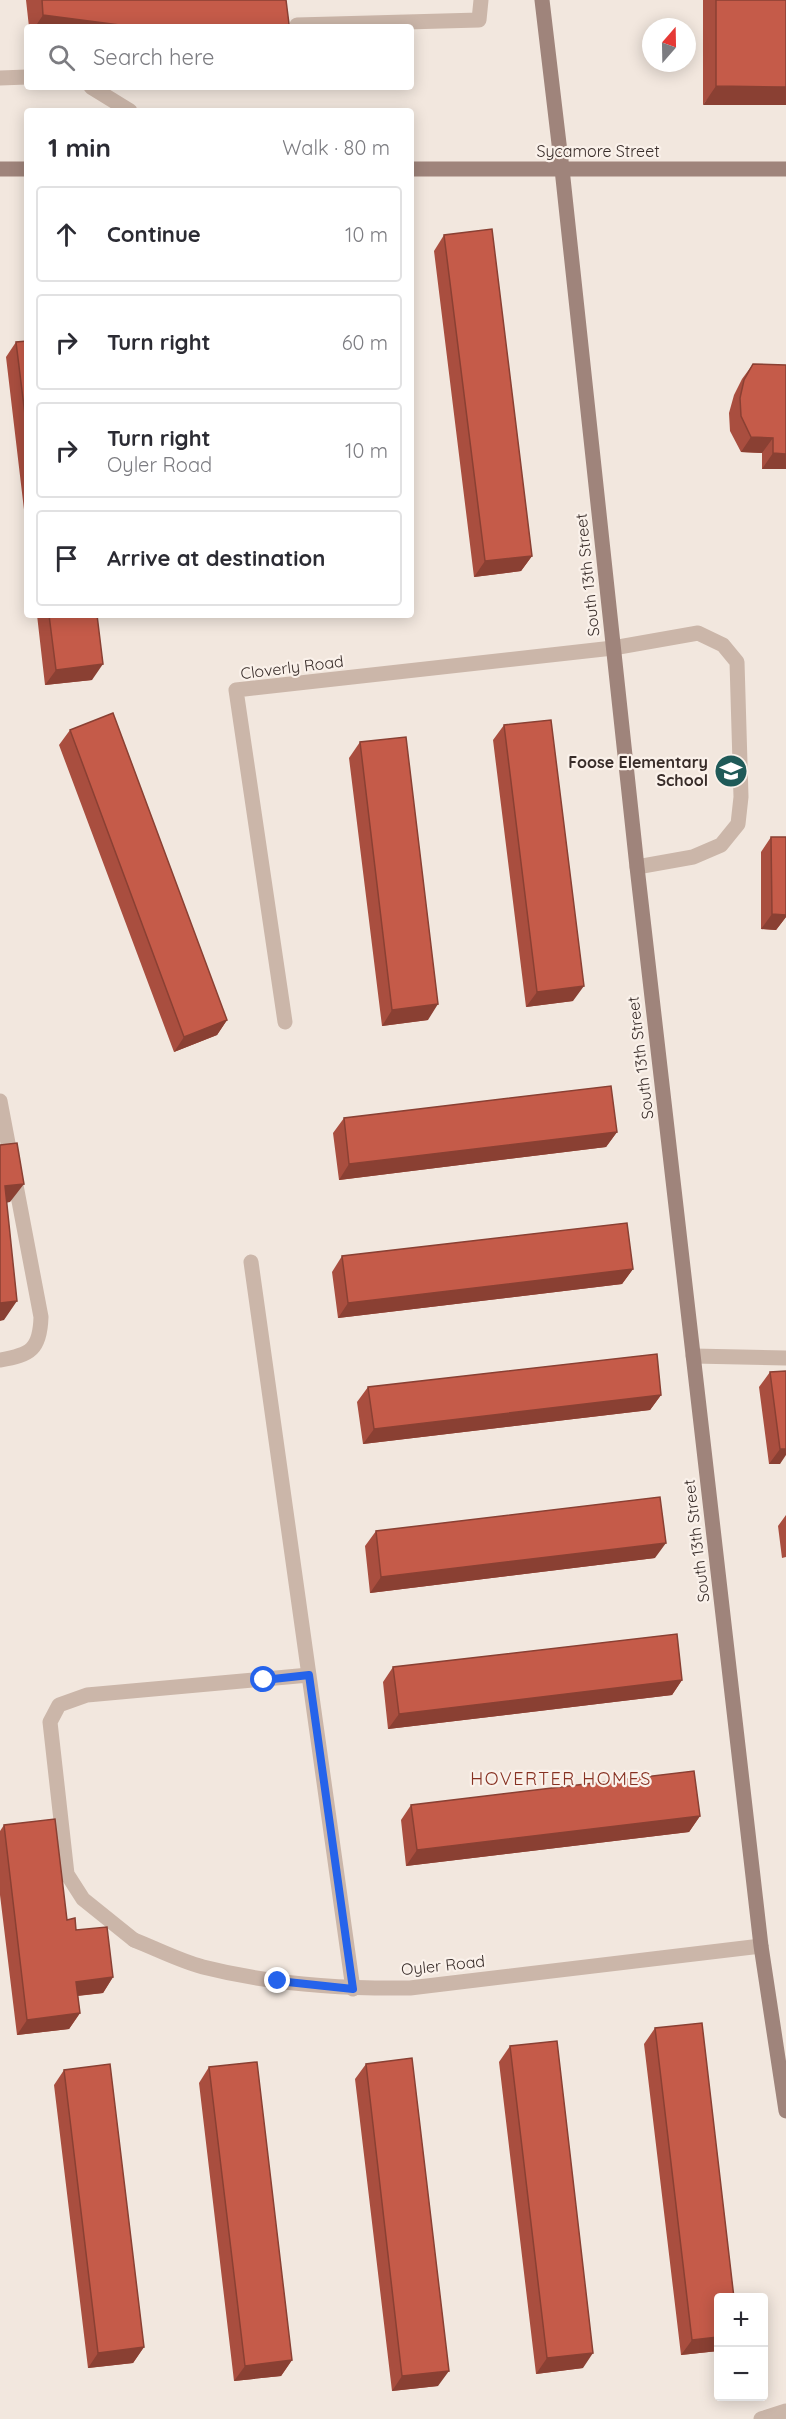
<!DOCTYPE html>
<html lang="en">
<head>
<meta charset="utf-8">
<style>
	body { margin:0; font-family:Quicksand,sans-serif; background:#f2f2f3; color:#2b2b33 }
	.controls { position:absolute; right:18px; bottom:18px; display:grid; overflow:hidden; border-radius:6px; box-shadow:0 3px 15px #0003 }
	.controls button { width:54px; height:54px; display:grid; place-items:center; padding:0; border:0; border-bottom:2px solid #e1e1e2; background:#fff; color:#2b2b33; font:30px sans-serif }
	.compass { position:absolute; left:642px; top:18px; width:54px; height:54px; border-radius:50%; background:#fff; box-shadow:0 3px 15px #0003; rotate:20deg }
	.stop { position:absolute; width:18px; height:18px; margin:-14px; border:4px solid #2563eb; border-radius:50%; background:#fff }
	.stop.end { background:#2563eb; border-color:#fff; box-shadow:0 2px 6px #0008 }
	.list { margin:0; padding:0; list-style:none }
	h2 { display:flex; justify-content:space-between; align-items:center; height:78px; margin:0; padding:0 24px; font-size:26px }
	h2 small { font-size:20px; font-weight:400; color:#7c7c81 }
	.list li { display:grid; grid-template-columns:39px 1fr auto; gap:18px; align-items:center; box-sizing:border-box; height:96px; margin:0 12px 12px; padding:0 12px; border:2px solid #e1e1e2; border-radius:6px }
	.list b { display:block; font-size:22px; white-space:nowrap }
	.list p { margin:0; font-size:20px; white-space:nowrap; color:#7c7c81 }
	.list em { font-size:20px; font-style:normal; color:#7c7c81 }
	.icon { flex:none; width:33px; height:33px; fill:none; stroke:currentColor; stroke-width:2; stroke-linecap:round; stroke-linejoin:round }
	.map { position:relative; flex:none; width:786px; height:2419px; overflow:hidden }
	.search { position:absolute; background:#fff; box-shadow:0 3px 15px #0003; left:24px; top:24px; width:390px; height:66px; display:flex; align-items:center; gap:15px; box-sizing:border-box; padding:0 21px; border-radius:6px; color:#7c7c81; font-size:22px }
	.panel { position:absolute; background:#fff; box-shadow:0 3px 15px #0003; left:24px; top:108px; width:390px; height:510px; border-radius:6px }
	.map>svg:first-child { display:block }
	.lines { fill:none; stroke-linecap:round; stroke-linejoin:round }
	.lane { stroke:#cbb6a9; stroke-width:15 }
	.street { stroke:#cbb6a9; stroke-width:15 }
	.secondary { stroke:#9f847b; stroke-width:15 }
	.wall { fill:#a94e3f }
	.shaded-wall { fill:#8a4033 }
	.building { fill:#c55b49; stroke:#8a4033; stroke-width:1.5 }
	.route { stroke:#2563eb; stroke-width:8 }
	.labels { text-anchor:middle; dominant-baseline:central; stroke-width:4.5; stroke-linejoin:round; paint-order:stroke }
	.street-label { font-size:16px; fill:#382c29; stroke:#faf1ea }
	.poi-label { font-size:16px; font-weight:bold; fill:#382c29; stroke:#faf1ea; text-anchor:end }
	.neighbourhood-label { font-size:18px; letter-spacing:1.5px; fill:#873122; stroke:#faf1ea }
</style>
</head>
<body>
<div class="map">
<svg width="786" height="2419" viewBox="0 0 786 2419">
	<rect width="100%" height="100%" fill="#f2e7de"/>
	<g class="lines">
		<path class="lane" d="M297,25L479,20L481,0
			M0,78L27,77
			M91,87L130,111
			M613,648L698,633L723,645L737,662L741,797L738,824L721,845L693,857L637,867
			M0,1101L41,1317C40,1349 31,1355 0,1360
			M251,1262L353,1989
			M134,1940L83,1899L67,1874L50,1722L59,1705L87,1695L309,1675"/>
		<path class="street" d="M285,1022L236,690L613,648
			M693,1356L786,1358
			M134,1940C157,1949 180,1961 203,1967C270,1984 341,1989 410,1988L761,1946
			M761,2419L786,2411"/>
		<path class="secondary" d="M542,0L562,169L637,867L761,1946L786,2111
			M0,169H27
			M411,169H786"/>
	</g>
	<path class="wall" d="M26,0H286L287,27H29Z
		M703,0H786L703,105Z
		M444,235L532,556L521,571L474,577L434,251Z
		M27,341V535L6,357L16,342Z
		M753,364L786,469H762V453L741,452L730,431L729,413L734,395L742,379Z
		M37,615H97L92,680L45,685Z
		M504,725L573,1001L526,1007L493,740Z
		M70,730L227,1020L217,1035L174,1052L59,745Z
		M360,742L428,1020L382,1026L349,758Z
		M771,837H786V917L776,930L761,929V852Z
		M344,1118L617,1132L606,1147L339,1180L333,1133Z
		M342,1256L633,1269L622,1284L338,1318L332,1272Z
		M786,1371L780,1464H769L759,1387L770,1372Z
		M368,1387L661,1395L650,1410L363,1444L357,1402Z
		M786,1515V1557L782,1558L778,1526Z
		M376,1531L655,1558L370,1593L365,1546Z
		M393,1667L682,1680L672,1695L388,1729L383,1682Z
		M411,1805L700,1816L689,1832L406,1866L401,1820Z
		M4,1825L67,1920L113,1977L103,1993L78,1996L80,2013L69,2029L17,2035L0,1895V1831Z
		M655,2028L718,2351L681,2355L644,2044Z
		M510,2046L583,2368L536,2374L499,2062Z
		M366,2064L438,2386L392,2391L355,2079Z
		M209,2067L292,2360L281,2376L234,2381L199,2083Z
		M64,2070L144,2347L133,2363L88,2368L54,2085Z"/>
	<path class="shaded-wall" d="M43,15L135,27H35Z
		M716,86L786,87V105H703Z
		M751,437L773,438L762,453L741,452Z
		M773,453L786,454V469H762Z
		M532,556L521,571L474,577L485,561Z
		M103,664L92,680L45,685L56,670Z
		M772,914L786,915V917L776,930L761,929Z
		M584,986L573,1001L526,1007L537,992Z
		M438,1004L428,1020L382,1026L392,1010Z
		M227,1020L217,1035L174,1052L184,1037Z
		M617,1132L606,1147L339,1180L349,1164Z
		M24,1184L10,1202L0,1204L5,1186Z
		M633,1269L622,1284L338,1318L348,1303Z
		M17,1301L4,1320L0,1321V1303Z
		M661,1395L650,1410L363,1444L374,1429Z
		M786,1445V1455L780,1464H769L780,1449Z
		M666,1543L655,1558L370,1593L381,1577Z
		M682,1680L672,1695L388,1729L399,1714Z
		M700,1816L689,1832L406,1866L417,1850Z
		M113,1977L103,1993L65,1997L76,1982Z
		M80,2013L69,2029L17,2035L27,2020Z
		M718,2337V2351L681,2355L692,2340Z
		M144,2347L133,2363L88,2368L98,2353Z
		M593,2353L583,2368L536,2374L547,2358Z
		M292,2360L281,2376L234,2381L245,2366Z
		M449,2371L438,2386L392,2391L402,2376Z"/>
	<path class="building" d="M42,0H286L289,24L287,27H135L43,15Z
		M716,0H786V87L716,86Z
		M492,229L532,556L485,561L444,235Z
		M27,341V431L16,342Z
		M753,364L786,365V454L773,453V438L751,437L741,416L740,398L744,380Z
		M49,615H97L103,664L56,670Z
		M113,713L227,1020L184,1037L70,730Z
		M551,720L584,986L537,992L504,725Z
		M406,737L438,1004L392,1010L360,742Z
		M771,837H786V915L772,914Z
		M611,1086L617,1132L349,1164L344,1118Z
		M17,1143L24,1184L5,1186L17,1301L0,1303V1145Z
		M627,1223L633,1269L348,1303L342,1256Z
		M657,1354L661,1395L374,1429L368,1387Z
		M786,1371V1449H780L770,1372Z
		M660,1497L666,1543L381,1577L376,1531Z
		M677,1634L682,1680L399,1714L393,1667Z
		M694,1771L700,1816L417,1850L411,1805Z
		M55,1819L67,1920L75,1918L76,1930L107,1927L113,1977L76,1982L80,2013L27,2020L4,1825Z
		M702,2023L734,2298H718V2337L692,2340L655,2028Z
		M557,2041L593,2353L547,2358L510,2046Z
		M412,2058L449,2371L402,2376L366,2064Z
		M257,2062L292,2360L245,2366L209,2067Z
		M110,2064L144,2347L98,2353L64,2070Z"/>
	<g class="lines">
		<path class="route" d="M264,1680L309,1675L353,1989L278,1981"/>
	</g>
	<defs>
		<symbol id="school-disc" viewBox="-11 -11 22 22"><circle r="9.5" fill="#1f5a58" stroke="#faf1ea"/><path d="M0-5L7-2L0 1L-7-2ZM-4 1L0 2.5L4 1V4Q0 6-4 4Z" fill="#fff"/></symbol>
	</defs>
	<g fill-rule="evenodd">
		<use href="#school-disc" x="712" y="752" width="38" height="38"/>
	</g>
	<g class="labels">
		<g class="street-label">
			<text x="598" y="151">Sycamore Street</text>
			<text transform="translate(587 575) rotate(-96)">South 13th Street</text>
			<text transform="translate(292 667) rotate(-7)">Cloverly Road</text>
			<text transform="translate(640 1058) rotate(-97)">South 13th Street</text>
			<text transform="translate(696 1541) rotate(-97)">South 13th Street</text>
			<text transform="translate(443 1965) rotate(-6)">Oyler Road</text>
		</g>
		<g class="poi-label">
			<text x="708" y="762">Foose Elementary<tspan x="708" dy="18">School</tspan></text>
		</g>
		<g class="neighbourhood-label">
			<text x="561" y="1778">HOVERTER HOMES</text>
		</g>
	</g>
</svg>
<div class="controls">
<button>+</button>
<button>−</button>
</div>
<svg class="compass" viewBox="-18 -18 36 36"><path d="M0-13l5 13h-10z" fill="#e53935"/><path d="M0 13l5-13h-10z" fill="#7c7c81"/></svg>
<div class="stop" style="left:264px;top:1680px"></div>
<div class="stop end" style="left:278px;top:1981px"></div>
<div class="search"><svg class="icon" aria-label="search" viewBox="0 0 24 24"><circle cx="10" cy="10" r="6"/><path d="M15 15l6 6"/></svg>Search here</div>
<section class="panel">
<h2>1 min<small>Walk · 80 m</small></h2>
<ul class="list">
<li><svg class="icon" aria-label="ahead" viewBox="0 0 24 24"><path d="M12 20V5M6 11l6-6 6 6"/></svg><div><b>Continue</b></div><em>10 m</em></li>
<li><svg class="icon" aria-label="right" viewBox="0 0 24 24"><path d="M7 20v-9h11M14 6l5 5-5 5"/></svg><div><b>Turn right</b></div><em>60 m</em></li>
<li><svg class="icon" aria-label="right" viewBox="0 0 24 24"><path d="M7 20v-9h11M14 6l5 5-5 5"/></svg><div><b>Turn right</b><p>Oyler Road</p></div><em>10 m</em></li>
<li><svg class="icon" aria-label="arrive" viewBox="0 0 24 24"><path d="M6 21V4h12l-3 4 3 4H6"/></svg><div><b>Arrive at destination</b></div></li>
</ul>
</section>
</div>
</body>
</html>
